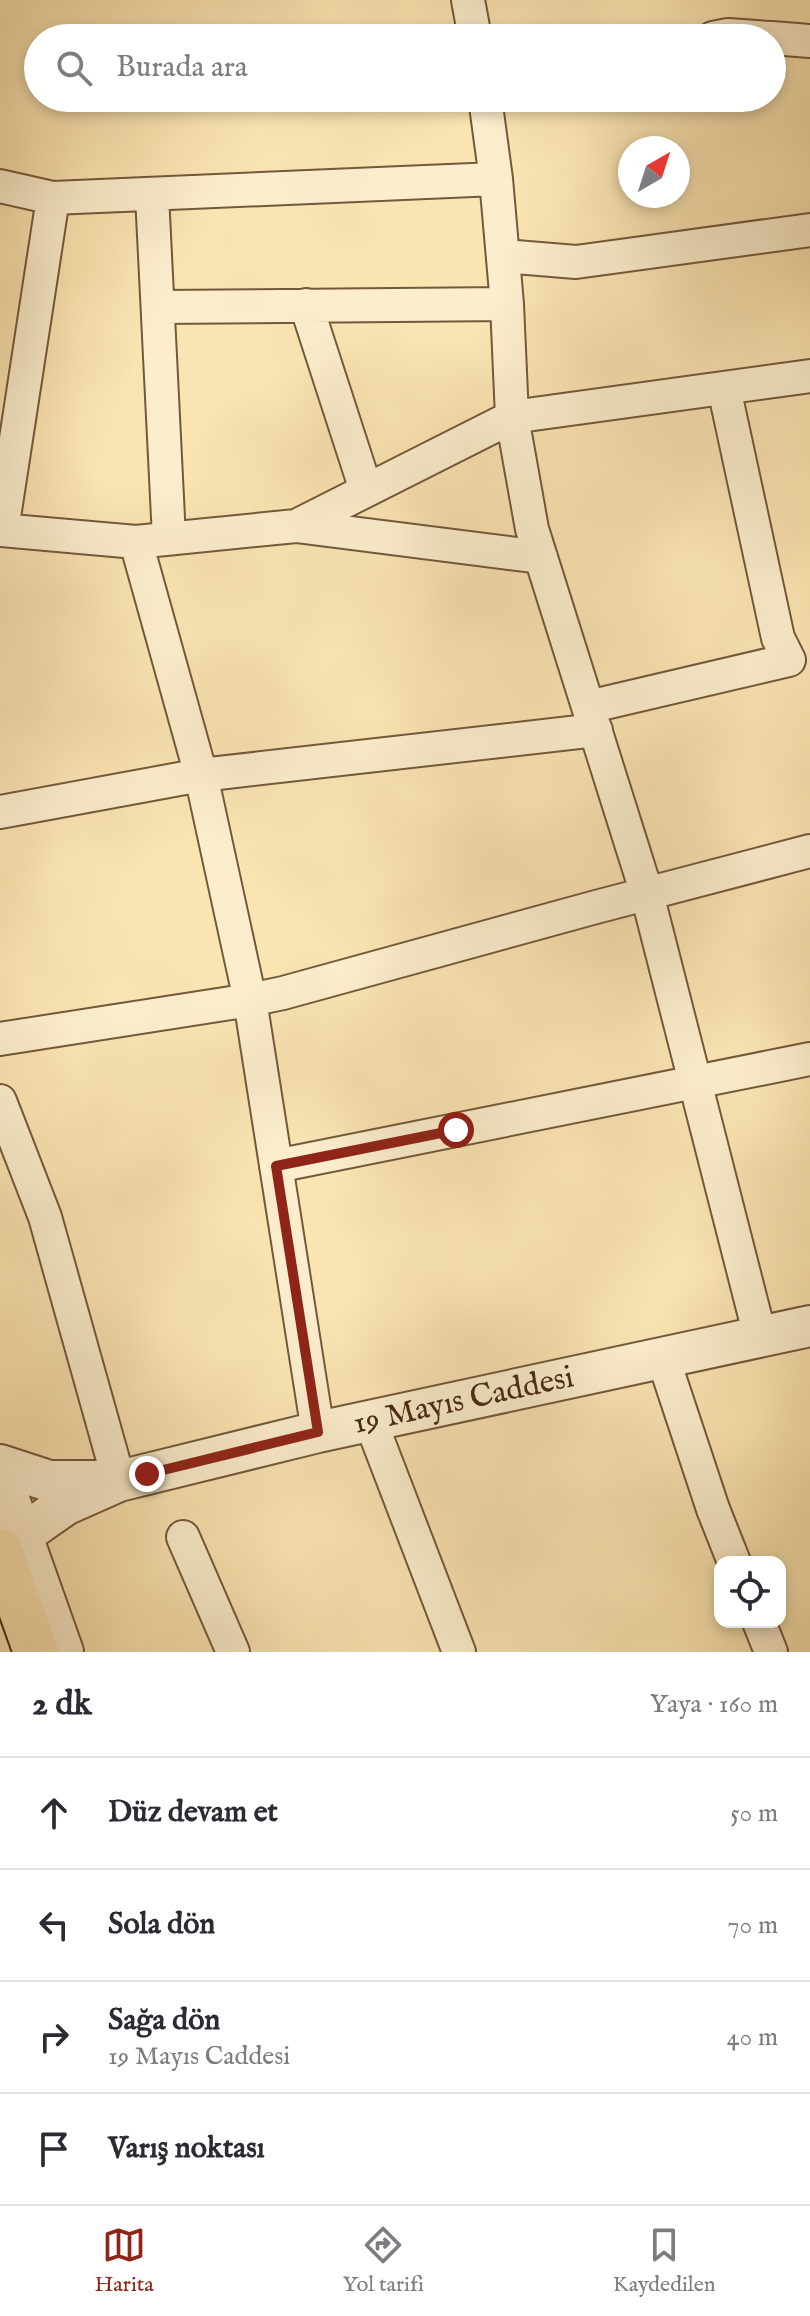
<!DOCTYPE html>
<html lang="tr">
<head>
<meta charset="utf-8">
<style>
	body { margin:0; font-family:"IM FELL English",serif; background:#f2f2f3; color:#2b2b33 }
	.controls { position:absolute; right:24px; bottom:24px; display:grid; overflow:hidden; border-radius:16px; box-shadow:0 4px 12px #0003 }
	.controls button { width:72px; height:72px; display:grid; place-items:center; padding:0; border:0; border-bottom:2px solid #e1e1e2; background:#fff; color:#2b2b33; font:40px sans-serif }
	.compass { position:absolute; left:618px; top:136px; width:72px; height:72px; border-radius:50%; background:#fff; box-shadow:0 4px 12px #0003; rotate:39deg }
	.stop { position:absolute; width:24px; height:24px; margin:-18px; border:6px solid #8f2418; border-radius:50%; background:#fff }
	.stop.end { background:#8f2418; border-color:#fff; box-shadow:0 2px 8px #0008 }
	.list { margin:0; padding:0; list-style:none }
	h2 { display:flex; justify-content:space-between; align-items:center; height:104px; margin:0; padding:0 32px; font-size:34px }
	h2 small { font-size:26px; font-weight:400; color:#7c7c81 }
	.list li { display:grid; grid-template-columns:52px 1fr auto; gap:24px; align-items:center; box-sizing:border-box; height:112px; padding:0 32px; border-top:2px solid #e1e1e2 }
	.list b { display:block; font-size:30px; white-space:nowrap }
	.list p { margin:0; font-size:26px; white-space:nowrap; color:#7c7c81 }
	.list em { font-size:26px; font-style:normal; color:#7c7c81 }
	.icon { flex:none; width:44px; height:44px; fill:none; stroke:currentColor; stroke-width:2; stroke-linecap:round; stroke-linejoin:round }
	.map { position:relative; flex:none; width:810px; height:1652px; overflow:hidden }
	.search { position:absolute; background:#fff; box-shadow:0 4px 12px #0003; left:24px; right:24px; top:24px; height:88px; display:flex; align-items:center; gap:20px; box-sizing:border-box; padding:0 28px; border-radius:44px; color:#7c7c81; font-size:30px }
	.sheet { height:552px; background:#fff }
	nav { display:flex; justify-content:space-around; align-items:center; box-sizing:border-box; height:112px; border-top:2px solid #e1e1e2; background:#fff; font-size:22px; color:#7c7c81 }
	nav a { display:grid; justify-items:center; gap:4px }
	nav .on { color:#8f2418 }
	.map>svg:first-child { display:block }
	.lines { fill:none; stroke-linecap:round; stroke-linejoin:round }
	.minor-casing { stroke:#74583b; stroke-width:36 }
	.tertiary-casing { stroke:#74583b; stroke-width:44 }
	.trunk-casing { stroke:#472913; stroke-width:48 }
	.minor { stroke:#fceecd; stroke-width:32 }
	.tertiary { stroke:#fceecd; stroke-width:40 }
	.trunk { stroke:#fae5b2; stroke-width:44 }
	.route { stroke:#8f2418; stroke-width:10 }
	.labels { text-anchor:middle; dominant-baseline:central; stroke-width:7; stroke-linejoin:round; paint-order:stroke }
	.street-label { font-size:32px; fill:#472913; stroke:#fceecd }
</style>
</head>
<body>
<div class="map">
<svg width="810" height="1652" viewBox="0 0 810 1652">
	<rect width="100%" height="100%" fill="#fae5b2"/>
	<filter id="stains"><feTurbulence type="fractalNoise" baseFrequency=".0025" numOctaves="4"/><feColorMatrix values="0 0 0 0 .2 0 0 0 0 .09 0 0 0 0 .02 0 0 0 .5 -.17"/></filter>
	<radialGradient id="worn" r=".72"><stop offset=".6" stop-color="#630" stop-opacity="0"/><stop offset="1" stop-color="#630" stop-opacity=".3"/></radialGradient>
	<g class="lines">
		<defs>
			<path id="minor" d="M468,0L475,38
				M713,38L728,35L769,38
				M772,38L810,41
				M485,98L496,179L507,304L512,417L532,529L647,894L760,1336
				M0,186L53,198L496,179
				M152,195L169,538
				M503,256L576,262L810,230
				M306,305L366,490
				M159,307L507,304
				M296,526L512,417L810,376
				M0,530L136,542L296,526L541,557
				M2,530L53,198
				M136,542L201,775L250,1000L318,1432
				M588,707L789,660L778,638L724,388
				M0,812L201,775L596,730
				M0,1039L250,1000L283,993L596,907L810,851
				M0,1101L45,1217L119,1481
				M276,1166L810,1059
				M663,1358L713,1509L734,1562
				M370,1420L459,1652
				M183,1537L233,1652
				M759,1622L771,1652"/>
			<g id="tertiary">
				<path d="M0,1465L49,1481H107"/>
				<path d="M0,1474L63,1652"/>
				<path id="s1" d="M0,1546L22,1535L65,1505L119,1481L318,1432L810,1326"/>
			</g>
			<path id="trunk" d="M0,1551L36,1652"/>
		</defs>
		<use href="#minor" class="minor-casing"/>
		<use href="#tertiary" class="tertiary-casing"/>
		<use href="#trunk" class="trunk-casing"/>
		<use href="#minor" class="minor"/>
		<use href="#tertiary" class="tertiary"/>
		<use href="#trunk" class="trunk"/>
	</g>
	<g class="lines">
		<path class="route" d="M147,1474L318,1432L276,1166L456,1130"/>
	</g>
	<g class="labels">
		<g class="street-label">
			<text stroke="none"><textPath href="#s1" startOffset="490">19 Mayıs Caddesi</textPath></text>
		</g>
	</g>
	<rect width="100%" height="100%" filter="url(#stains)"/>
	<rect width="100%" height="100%" fill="url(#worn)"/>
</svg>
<div class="controls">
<button><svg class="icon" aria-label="locate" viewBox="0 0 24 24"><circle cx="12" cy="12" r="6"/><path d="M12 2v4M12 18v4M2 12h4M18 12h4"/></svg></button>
</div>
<svg class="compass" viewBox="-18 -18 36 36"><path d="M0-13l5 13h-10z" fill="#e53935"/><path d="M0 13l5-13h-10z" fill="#7c7c81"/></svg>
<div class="stop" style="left:456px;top:1130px"></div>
<div class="stop end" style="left:147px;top:1474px"></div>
<div class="search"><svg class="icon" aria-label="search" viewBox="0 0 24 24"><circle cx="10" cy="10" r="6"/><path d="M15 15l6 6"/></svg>Burada ara</div>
</div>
<section class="sheet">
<h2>2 dk<small>Yaya · 160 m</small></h2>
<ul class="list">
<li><svg class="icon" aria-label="ahead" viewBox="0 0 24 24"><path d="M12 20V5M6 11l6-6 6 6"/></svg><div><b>Düz devam et</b></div><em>50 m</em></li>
<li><svg class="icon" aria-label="left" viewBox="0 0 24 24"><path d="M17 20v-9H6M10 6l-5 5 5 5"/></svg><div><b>Sola dön</b></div><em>70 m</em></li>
<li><svg class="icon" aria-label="right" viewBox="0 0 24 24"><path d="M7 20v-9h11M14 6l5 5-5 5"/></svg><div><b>Sağa dön</b><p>19 Mayıs Caddesi</p></div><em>40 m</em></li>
<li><svg class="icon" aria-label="arrive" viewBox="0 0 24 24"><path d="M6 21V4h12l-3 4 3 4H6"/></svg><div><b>Varış noktası</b></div></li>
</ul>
</section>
<nav>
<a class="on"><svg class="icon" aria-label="map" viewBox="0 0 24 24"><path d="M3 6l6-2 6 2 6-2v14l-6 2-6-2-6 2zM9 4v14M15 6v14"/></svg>Harita</a>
<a><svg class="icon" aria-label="directions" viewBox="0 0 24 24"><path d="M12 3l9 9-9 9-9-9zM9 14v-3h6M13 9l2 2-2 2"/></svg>Yol tarifi</a>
<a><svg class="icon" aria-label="saved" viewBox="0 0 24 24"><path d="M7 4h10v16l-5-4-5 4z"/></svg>Kaydedilen</a>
</nav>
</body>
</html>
